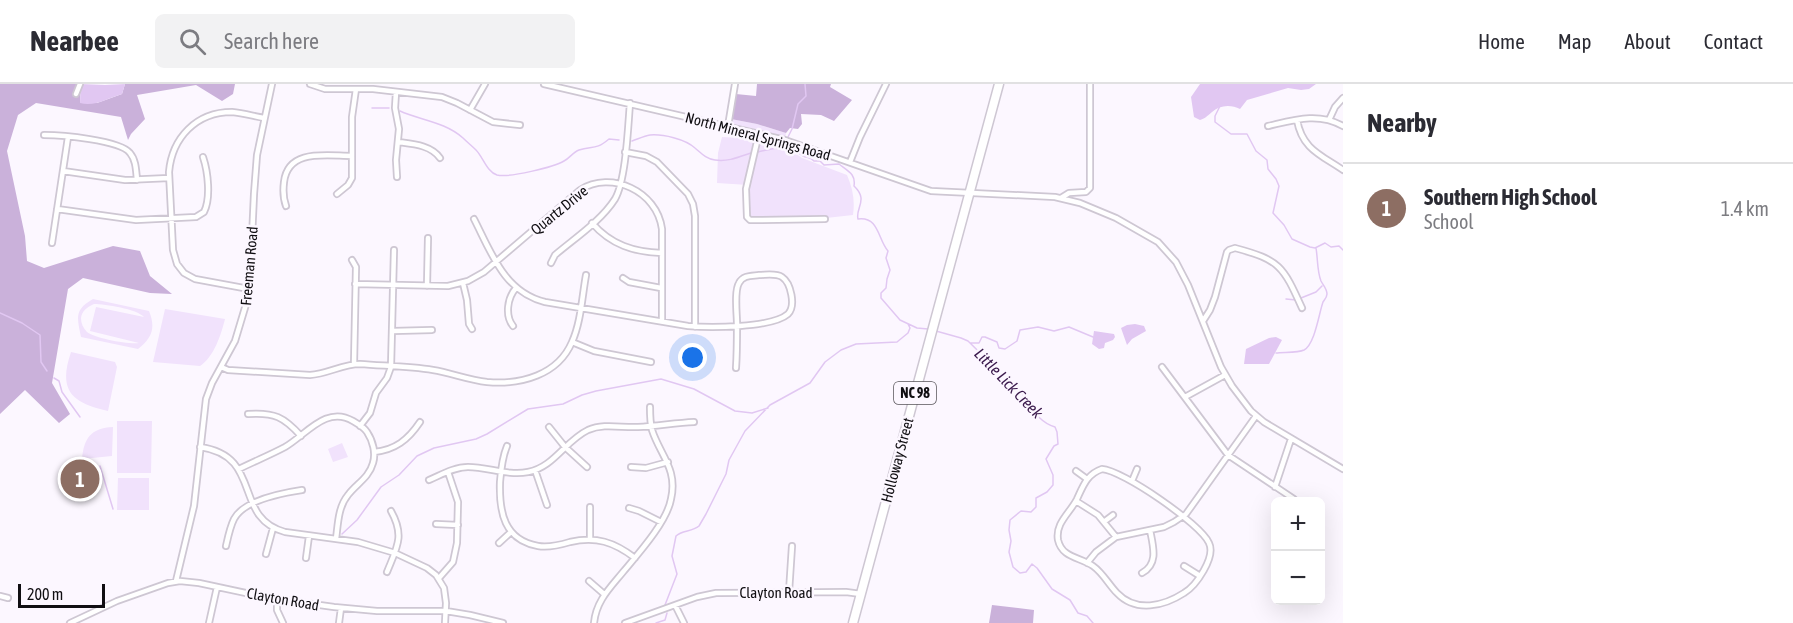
<!DOCTYPE html>
<html lang="en">
<head>
<meta charset="utf-8">
<style>
	body { margin:0; font-family:"Asap Condensed",sans-serif; background:#f2f2f3; color:#2b2b33 }
	.controls { position:absolute; right:18px; bottom:18px; display:grid; overflow:hidden; border-radius:9px; box-shadow:0 6px 24px #0002 }
	.controls button { width:54px; height:54px; display:grid; place-items:center; padding:0; border:0; border-bottom:2px solid #e1e1e2; background:#fff; color:#2b2b33; font:30px sans-serif }
	.scale { position:absolute; left:18px; bottom:15px; width:87px; box-sizing:border-box; padding-left:6px; border:3px solid #100e12; border-top:0; font-size:16px; line-height:21px; white-space:nowrap; color:#100e12; -webkit-text-stroke:4px #fcf7ff; paint-order:stroke }
	.you { position:absolute; left:693px; top:274px; width:21px; height:21px; margin:-15px; border:4px solid #fff; border-radius:50%; background:#1a73e8; box-shadow:0 0 0 9px #1a73e833 }
	.badge { display:grid; place-items:center; width:39px; height:39px; border-radius:50%; background:#8d6206; color:#fff; font-size:20px; font-weight:700 }
	.pin { position:absolute; translate:-50% -50%; border:3px solid #fff; box-shadow:0 2px 6px #0006 }
	.list { margin:0; padding:0; list-style:none }
	h2 { display:flex; justify-content:space-between; align-items:center; height:78px; margin:0; padding:0 24px; font-size:26px }
	h2 small { font-size:20px; font-weight:400; color:#7c7c81 }
	.list li { display:grid; grid-template-columns:39px 1fr auto; gap:18px; align-items:center; box-sizing:border-box; height:90px; padding:0 24px; border-top:2px solid #e1e1e2 }
	.list b { display:block; font-size:22px; white-space:nowrap }
	.list p { margin:0; font-size:20px; white-space:nowrap; color:#7c7c81 }
	.list em { font-size:20px; font-style:normal; color:#7c7c81 }
	.icon { flex:none; width:33px; height:33px; fill:none; stroke:currentColor; stroke-width:2; stroke-linecap:round; stroke-linejoin:round }
	.map { position:relative; flex:none; width:1343px; height:539px; overflow:hidden }
	header { display:flex; align-items:center; gap:36px; box-sizing:border-box; height:84px; padding:0 30px; background:#fff; border-bottom:2px solid #e1e1e2 }
	header strong { font-size:28px }
	nav { display:flex; gap:33px; margin-inline-start:auto; font-size:21px }
	.search { width:420px; height:54px; background:#f2f2f3; display:flex; align-items:center; gap:15px; box-sizing:border-box; padding:0 21px; border-radius:9px; color:#7c7c81; font-size:22px }
	main { display:flex }
	aside { flex:1; background:#fff }
	.map>svg:first-child { display:block }
	.green { fill:#f1e2fc; fill-rule:evenodd }
	.forest { fill:#cab1da }
	.water { fill:#e1c7f2 }
	.lines { fill:none; stroke-linecap:round; stroke-linejoin:round }
	.stream { stroke:#e1c7f2; stroke-width:1.5 }
	.minor-casing { stroke:#cec7d3; stroke-width:8 }
	.highway-casing { stroke:#cec7d3; stroke-width:11 }
	.minor { stroke:#fff; stroke-width:4.5 }
	.highway { stroke:#fff; stroke-width:8 }
	.labels { text-anchor:middle; dominant-baseline:central; stroke-width:5; stroke-linejoin:round; paint-order:stroke }
	.shield { fill:#fcf7ff; stroke:#575459; stroke-width:1.5 }
	.shield-label { font-size:14px; font-weight:bold; fill:#100e12 }
	.street-label { font-size:15px; fill:#100e12; stroke:#fcf7ff }
	.water-label { font-size:16px; font-style:italic; fill:#3a194c; stroke:#fcf7ff }
</style>
</head>
<body>
<header>
<strong>Nearbee</strong>
<div class="search"><svg class="icon" aria-label="search" viewBox="0 0 24 24"><circle cx="10" cy="10" r="6"/><path d="M15 15l6 6"/></svg>Search here</div>
<nav><a>Home</a><a>Map</a><a>About</a><a>Contact</a></nav>
</header>
<main>
<div class="map">
<svg width="1343" height="539" viewBox="0 0 1343 539">
	<rect width="100%" height="100%" fill="#fcf7ff"/>
	<path class="green" d="M731,35L757,40L786,49L785,55L729,42Z
		M722,53L760,55L787,63L802,74L847,91C853,105 855,117 853,131L826,134H749L748,101L717,99L718,69Z
		M93,215L149,227C156,244 152,254 138,265L81,253C77,233 74,226 93,215ZM94,220C105,220 137,225 144,233L96,223L90,247L139,259C130,261 94,254 87,248C83,244 81,239 81,234C82,227 87,223 94,220Z
		M165,225L225,235C221,251 214,273 200,282L153,278Z
		M71,268L115,278L117,283L108,327C71,319 58,306 71,268Z
		M117,337H152L151,389H117Z
		M113,343L112,372L82,375C84,354 91,344 113,343Z
		M342,359L348,373L333,378L328,365Z
		M118,394H149V426H117Z"/>
	<path class="forest" d="M0,0H81L80,19H97L122,10L125,0H235L233,10L222,17L196,1L137,11L145,35L131,50L128,56L121,33L36,19L18,31L7,67L25,152L27,177L44,184L113,162L140,167L150,192L172,210L150,209L83,194L68,205L52,299L70,330L59,339L25,306L0,330Z
		M757,0H831L830,3L852,16L834,37L821,31L801,30L802,40L798,45L790,44L786,49L757,40L731,35L736,10L756,12Z
		M992,521L1034,526L1033,539H989Z"/>
	<path class="water" d="M81,0L105,1L125,0L122,10C108,14 95,23 80,19Z
		M1200,0H1316L1309,5L1301,6L1288,4L1247,16L1240,25C1231,20 1219,21 1212,28C1207,32 1206,34 1200,36L1194,33L1191,13Z
		M1135,240L1144,242L1146,247L1132,255L1127,261L1121,244L1127,241Z
		M1094,247L1114,250L1115,253L1113,256L1105,259L1104,264L1099,265L1092,260Z
		M1276,253L1282,256L1269,280H1244L1246,265L1269,254Z"/>
	<g class="lines">
		<path class="stream" d="M1220,22L1215,32V38L1231,50H1247L1256,67L1267,76L1268,85L1276,95L1279,102L1273,129L1284,141L1292,155L1310,163L1315,164L1325,159L1331,163L1339,162L1343,166
			M372,24H389
			M400,27C420,36 445,38 463,54C467,58 472,62 476,66C483,73 487,88 497,91C509,94 554,83 564,77C570,74 573,68 579,66C593,62 596,66 609,55L619,56
			M787,55L792,45L798,20L806,12L805,0
			M632,57C638,55 644,52 650,51C663,50 685,55 695,64C701,69 706,75 715,76C728,78 739,73 751,69
			M788,59L789,63C794,65 798,69 803,72C808,74 810,73 814,77H820L824,81L839,80C848,87 856,90 854,102C869,116 855,124 858,135C879,132 878,156 888,167L886,174L890,186L887,195L886,204L881,209V214L900,236L917,244L928,245
			M758,68C768,65 778,65 788,60
			M1301,214L1316,208L1322,202
			M1286,215L1296,216
			M0,229L22,239L40,251L41,278L47,287
			M936,247L961,254L968,257L1028,316C1033,328 1042,339 1055,343L1057,348L1058,360L1054,362L1046,375L1053,391V401L1047,408L1036,414V423L1031,428L1021,427L1010,436L1009,446L1011,457L1009,468L1013,483L1020,489L1026,488L1032,480L1037,484L1052,505L1070,516L1078,529L1087,532L1093,539
			M970,259H979L982,253H985L997,258L999,264L1005,265L1017,257L1020,246L1038,243L1054,247L1069,243L1093,253
			M1276,269C1283,268 1298,269 1304,266C1315,260 1319,229 1323,218C1325,215 1327,213 1327,210C1327,205 1323,201 1321,197C1317,187 1318,176 1316,164
			M54,294L59,297L62,308L80,333
			M100,382L113,425
			M342,450L357,436L381,403L399,391L417,372L434,364L476,355L487,350L528,325L563,320L582,311L596,307L661,295L694,305L735,327L752,329L768,324
			M665,521L677,490L672,472L676,452C682,446 692,448 699,442L706,430L726,390L729,376L745,347L770,321L810,299L825,278L841,266L856,260L897,258L908,249L910,244L908,240
			M656,539L665,536L667,529"/>
		<defs>
			<path id="minor" d="M310,0L325,5H373L442,13L457,19L493,38L520,41
				M544,0L785,56L931,107L1055,113L1080,119L1116,134L1158,158L1176,178L1188,201L1221,283L1232,302L1251,327L1264,338L1343,385
				M396,8L395,24L399,45L396,76L397,93
				M76,10L80,0
				M470,26L485,0
				M1297,36C1302,65 1321,71 1343,86
				M1329,36L1335,23L1343,14
				M728,42L735,0
				M1268,42C1294,36 1318,28 1343,42
				M759,49L746,105L747,133L750,136H757L825,135
				M44,51C61,51 120,56 130,69C136,76 136,86 137,96
				M398,58C413,60 431,61 440,74
				M625,68L646,72L657,78L688,110L693,120L695,132V243
				M850,78L860,53L886,0
				M63,87L125,96L169,94
				M337,110L348,101L352,94V33L356,5
				M1061,114L1069,109L1086,108L1090,104V0
				M286,122C283,114 283,106 284,98C288,64 327,72 352,72
				M57,125L136,136L196,133L204,128C211,114 208,88 203,73
				M474,135C491,168 504,208 545,218L688,242C709,244 772,244 788,230C796,222 791,199 782,193C776,189 766,191 759,191C752,192 743,191 739,199C734,207 737,230 737,240C737,255 737,269 736,284
				M592,139C611,161 634,168 662,169
				M52,159L68,53
				M352,176L356,183L354,280
				M551,179L555,171C575,154 601,137 615,115C626,96 628,43 630,19
				M623,194L629,198L661,204
				M463,199L467,216L469,240L472,245
				M355,200L448,202L468,197L484,188L580,106C611,86 657,107 662,145V237
				M427,202L428,154
				M249,205L195,195L184,189L177,180L173,166L169,88C172,54 196,28 232,28C243,29 253,32 264,34
				M1203,237L1210,226L1215,213L1227,168L1229,166L1235,164C1280,176 1283,182 1302,224
				M513,242C505,232 507,214 516,204
				M393,247L432,246
				M572,258L594,267L651,278
				M221,283L228,286L310,291C327,290 343,280 360,280C384,282 409,282 433,286C451,289 469,296 487,298C521,301 558,291 572,258C581,238 582,213 586,191
				M1162,283L1228,371L1294,415
				M1185,313L1225,291
				M248,330C274,328 284,333 301,352
				M360,342L370,329L376,309L387,294L391,283L394,166
				M549,343L565,363L587,383
				M507,362C502,374 501,385 500,398C499,428 504,456 538,462C549,464 560,461 570,458C596,452 614,458 635,474
				M200,363C264,372 232,434 285,448L358,458L395,469L427,484L436,491L444,504L446,519L445,539
				M374,368C395,366 408,356 420,338
				M631,383L646,384L668,378
				M239,385C255,377 270,371 285,363C306,351 326,321 353,337C358,340 364,343 367,348C373,357 376,369 373,379C369,394 356,400 348,411C338,423 338,440 336,455
				M1102,385C1122,386 1201,440 1209,459C1216,473 1196,502 1184,509C1164,522 1136,529 1117,509C1109,501 1103,489 1093,482C1080,473 1062,474 1058,456C1055,439 1070,429 1077,415C1083,402 1087,390 1102,385Z
				M535,386L547,421
				M1076,387L1087,395
				M429,396C441,391 454,383 468,383C488,383 508,392 528,388C554,383 565,357 588,346C604,339 622,344 638,343C657,342 675,339 694,338
				M1132,397L1137,385
				M1275,403L1291,355
				M1076,417L1098,431L1116,453
				M590,423V455
				M629,424L639,427L661,438
				M1105,437L1113,431
				M436,440L458,441
				M499,459L511,448
				M226,462C228,453 230,443 234,435C244,416 282,409 302,406
				M266,470L273,444
				M306,474L309,452
				M1087,479L1096,468L1116,453L1164,443L1174,438L1186,430L1256,332
				M1184,482L1200,492
				M387,488C397,463 405,452 391,427
				M1142,489C1159,480 1153,462 1150,446
				M439,494L453,478L457,459L458,418L448,388
				M176,497L194,422L206,315L212,299L235,257L247,217L250,197L254,110L257,71L272,0
				M589,497L604,510
				M789,508L792,462
				M0,512L8,514
				M277,515V526L283,539
				M675,521L684,539
				M70,539L117,517L168,499L180,497L199,499L269,514L334,523L377,527H446L470,531L503,539
				M209,539L217,503
				M339,539L341,524
				M594,539C596,517 610,504 623,488C638,470 667,438 671,415C678,385 660,371 652,346C650,338 650,330 650,323
				M625,539L697,513L716,509L846,508L861,510"/>
			<path id="highway" d="M853,539L999,0"/>
		</defs>
		<use href="#minor" class="minor-casing"/>
		<use href="#highway" class="highway-casing"/>
		<use href="#minor" class="minor"/>
		<use href="#highway" class="highway"/>
	</g>
	<g class="labels">
		<rect class="shield" x="894" y="298" width="42" height="22" rx="4.5"/>
		<g class="shield-label">
			<text x="915" y="309">NC 98</text>
		</g>
		<g class="street-label">
			<text transform="translate(758 52) rotate(15)">North Mineral Springs Road</text>
			<text transform="translate(559 126) rotate(-39)">Quartz Drive</text>
			<text transform="translate(249 182) rotate(-85)">Freeman Road</text>
			<text transform="translate(897 376) rotate(-75)">Holloway Street</text>
			<text x="776" y="508">Clayton Road</text>
			<text transform="translate(283 515) rotate(10)">Clayton Road</text>
		</g>
		<g class="water-label">
			<text transform="translate(1009 299) rotate(46)">Little Lick Creek</text>
		</g>
	</g>
</svg>
<div class="controls">
<button>+</button>
<button>−</button>
</div>
<div class="scale">200 m</div>
<div class="you"></div>
<div class="pin badge" style="left:80px;top:395px;background:#8d6e63">1</div>
</div>
<aside>
<h2>Nearby<small></small></h2>
<ul class="list">
<li><span class="badge" style="background:#8d6e63">1</span><div><b>Southern High School</b><p>School</p></div><em>1.4 km</em></li>
</ul>
</aside>
</main>
</body>
</html>
